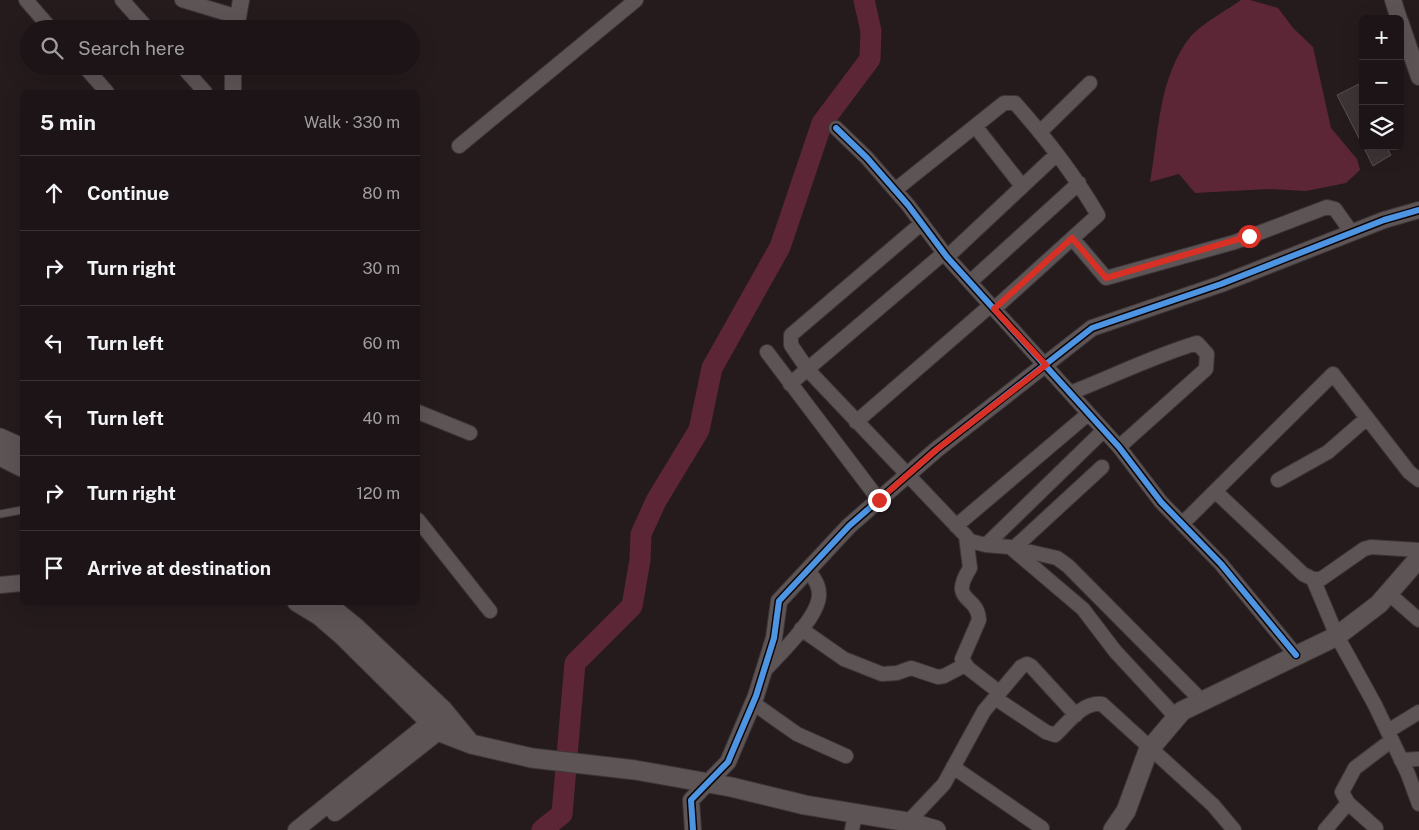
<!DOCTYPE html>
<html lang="en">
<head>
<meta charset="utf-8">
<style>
	body { margin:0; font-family:"Public Sans",sans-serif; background:#292123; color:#f1f3f6 }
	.controls { position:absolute; right:15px; top:15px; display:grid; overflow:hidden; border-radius:8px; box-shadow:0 5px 20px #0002 }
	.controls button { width:45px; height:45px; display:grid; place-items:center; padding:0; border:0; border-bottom:1px solid #3a3335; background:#1c1416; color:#f1f3f6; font:25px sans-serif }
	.stop { position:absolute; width:15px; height:15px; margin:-11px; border:4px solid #d93025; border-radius:50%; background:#fff }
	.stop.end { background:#d93025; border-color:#fff; box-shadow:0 1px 5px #0008 }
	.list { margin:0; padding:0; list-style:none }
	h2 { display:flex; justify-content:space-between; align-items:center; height:65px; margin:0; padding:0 20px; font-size:21px }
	h2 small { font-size:16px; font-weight:400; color:#a09ea1 }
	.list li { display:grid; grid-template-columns:32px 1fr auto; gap:15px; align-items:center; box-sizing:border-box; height:75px; padding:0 20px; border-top:1px solid #3a3335 }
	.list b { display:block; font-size:19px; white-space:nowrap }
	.list em { font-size:16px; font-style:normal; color:#a09ea1 }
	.icon { flex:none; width:28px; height:28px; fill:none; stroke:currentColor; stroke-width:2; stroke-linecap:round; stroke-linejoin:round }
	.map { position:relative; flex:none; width:1419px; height:830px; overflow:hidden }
	.search { position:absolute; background:#1c1416; box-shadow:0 5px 20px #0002; left:20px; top:20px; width:400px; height:55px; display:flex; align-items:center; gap:12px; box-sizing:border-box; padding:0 18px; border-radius:28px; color:#a09ea1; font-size:19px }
	.panel { position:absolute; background:#1c1416; box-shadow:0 5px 20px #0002; left:20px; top:90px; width:400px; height:515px; border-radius:8px }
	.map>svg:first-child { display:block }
	.water { fill:#5d2636 }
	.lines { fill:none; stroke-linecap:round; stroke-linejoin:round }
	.river { stroke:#5d2636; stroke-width:21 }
	.building { fill:#3d3436; stroke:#584f51 }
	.service-casing { stroke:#3e3738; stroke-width:9 }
	.minor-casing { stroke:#3e3738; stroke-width:16 }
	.tertiary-casing { stroke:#3e3738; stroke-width:18 }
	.secondary-casing { stroke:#3e3738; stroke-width:21 }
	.service { stroke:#5d5456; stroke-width:7 }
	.minor { stroke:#5d5456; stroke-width:14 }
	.tertiary { stroke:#5d5456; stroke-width:16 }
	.secondary { stroke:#5d5456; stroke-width:19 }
	.cycleway-casing { stroke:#0c0507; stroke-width:9 }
	.cycleway { stroke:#4d94e3; stroke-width:6 }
	.route { stroke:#d93025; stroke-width:6 }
</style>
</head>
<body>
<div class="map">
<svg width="1419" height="830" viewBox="0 0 1419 830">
	<rect width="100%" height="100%" fill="#251b1d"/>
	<path class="water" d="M1241,0H1250L1278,8L1293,28L1313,47L1331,128L1357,159L1360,170L1346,183L1306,191L1268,189L1195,193L1179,174L1150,182C1159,133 1158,77 1191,36C1202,24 1227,10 1241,0Z"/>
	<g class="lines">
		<path class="river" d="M542,830L562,814L575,663L632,606L640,560L641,534L656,501L699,430L712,368L780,247L822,123L870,59L871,31L864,0"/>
	</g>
	<path class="building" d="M1363,82V146L1337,95Z
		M1363,146H1386L1391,155L1373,166Z"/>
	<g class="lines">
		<defs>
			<path id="service" d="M0,514L22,510"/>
			<path id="minor" d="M26,0L51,29
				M122,0L148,29
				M182,0L238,17
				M84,66L107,92
				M182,66L205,92
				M975,126L1022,186
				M836,128L867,158L908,205L947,257L1119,447L1161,502L1221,564L1296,655
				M1040,132L1090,83
				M459,146L636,0
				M895,190L1004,103H1015C1046,138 1074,174 1098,215L994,309
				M922,223L791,335V345L808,370L966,536L970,541L986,545
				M1072,238L1106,278L1235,242L1327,207L1335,209L1352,233
				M947,257L1057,154
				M970,282L1079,183
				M767,352L879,500
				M790,384L944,253
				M1070,393C1112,377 1153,356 1197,343L1207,354L1206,369L1119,447
				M418,412L470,433
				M856,422L991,305
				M1103,431L986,545L1010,547L1083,609L1115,651L1176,717
				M1278,480L1328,452L1367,418
				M1215,491L1303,574L1313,579H1321L1364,549L1371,547L1419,550
				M418,520L490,611
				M1182,524L1333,374L1409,472L1419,480
				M956,526L1088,414
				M966,536L970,568C948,603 978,594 979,620L962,659L968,668L999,692
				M1013,548L1057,558L1068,566L1202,701
				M1014,548L1102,467
				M1313,579L1337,636L1375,705L1408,774L1419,804
				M1388,593L1419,620
				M801,629L844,659L882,674L897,673L911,668L938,677L944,676L965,665
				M764,671C779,655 820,616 819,594C819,584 813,577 808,570
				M995,698L1046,732L1055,735C1069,722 1082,702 1102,704L1213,805L1234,830
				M753,703L797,734L846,756
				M1388,731L1419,712
				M1401,760L1419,759
				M953,767L1042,828
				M1348,803L1376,828
				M908,822L944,784L984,711L1021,667L1027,664L1031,666L1076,715
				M852,830L855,814
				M1325,830L1348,803L1342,792L1355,768L1392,740"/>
			<path id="tertiary" d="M1393,0L1399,19
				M1400,21L1419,77
				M236,29L241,0
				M233,92V66
				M0,585L22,583
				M335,813L450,723
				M296,830L440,714
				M693,830L691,800L728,762L736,743L756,696L774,638L779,601L849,526L936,450L1092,328L1221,284L1384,220L1419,210"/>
			<path id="secondary" d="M0,438L22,448
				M0,456L22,467
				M297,602L320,616L342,635L440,732L471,744L532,758L635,770L731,787L805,805L908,822L936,830
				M324,602L355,627L443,710L470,743
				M1113,830L1126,811L1148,751L1182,711L1337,636L1379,604L1419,558"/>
		</defs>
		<use href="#service" class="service-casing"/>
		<use href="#minor" class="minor-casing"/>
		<use href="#tertiary" class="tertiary-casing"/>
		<use href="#secondary" class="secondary-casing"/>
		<use href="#service" class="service"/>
		<use href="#minor" class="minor"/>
		<use href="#tertiary" class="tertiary"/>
		<use href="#secondary" class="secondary"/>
		<defs>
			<path id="cycleway" d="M836,128L867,158L908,205L947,257L1119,447L1161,502L1221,564L1296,655
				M693,830L691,800L728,762L736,743L756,696L774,638L779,601L849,526L936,450L1092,328L1221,284L1384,220L1419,210"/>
		</defs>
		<use href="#cycleway" class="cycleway-casing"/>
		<use href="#cycleway" class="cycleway"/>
	</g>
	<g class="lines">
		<path class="route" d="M879,500L936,450L1046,365L994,309L1072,238L1106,278L1249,236"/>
	</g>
</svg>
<div class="controls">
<button>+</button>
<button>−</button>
<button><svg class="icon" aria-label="layers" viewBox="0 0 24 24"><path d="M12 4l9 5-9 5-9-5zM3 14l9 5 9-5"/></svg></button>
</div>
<div class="stop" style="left:1249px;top:236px"></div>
<div class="stop end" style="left:879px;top:500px"></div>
<div class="search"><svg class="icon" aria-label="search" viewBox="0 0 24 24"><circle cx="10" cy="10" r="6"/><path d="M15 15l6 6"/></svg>Search here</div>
<section class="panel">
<h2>5 min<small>Walk · 330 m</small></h2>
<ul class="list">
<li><svg class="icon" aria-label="ahead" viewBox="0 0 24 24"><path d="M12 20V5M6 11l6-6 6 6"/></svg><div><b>Continue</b></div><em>80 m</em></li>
<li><svg class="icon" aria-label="right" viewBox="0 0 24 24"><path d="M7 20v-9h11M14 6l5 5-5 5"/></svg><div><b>Turn right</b></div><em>30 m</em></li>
<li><svg class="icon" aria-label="left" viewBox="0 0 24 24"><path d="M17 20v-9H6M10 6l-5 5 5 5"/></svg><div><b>Turn left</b></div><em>60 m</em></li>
<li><svg class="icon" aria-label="left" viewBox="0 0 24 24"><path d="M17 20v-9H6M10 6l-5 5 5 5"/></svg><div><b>Turn left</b></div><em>40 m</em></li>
<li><svg class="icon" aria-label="right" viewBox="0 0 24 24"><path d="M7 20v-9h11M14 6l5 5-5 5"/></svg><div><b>Turn right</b></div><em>120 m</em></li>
<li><svg class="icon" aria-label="arrive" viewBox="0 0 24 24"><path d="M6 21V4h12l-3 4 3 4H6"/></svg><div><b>Arrive at destination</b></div></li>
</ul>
</section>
</div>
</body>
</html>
